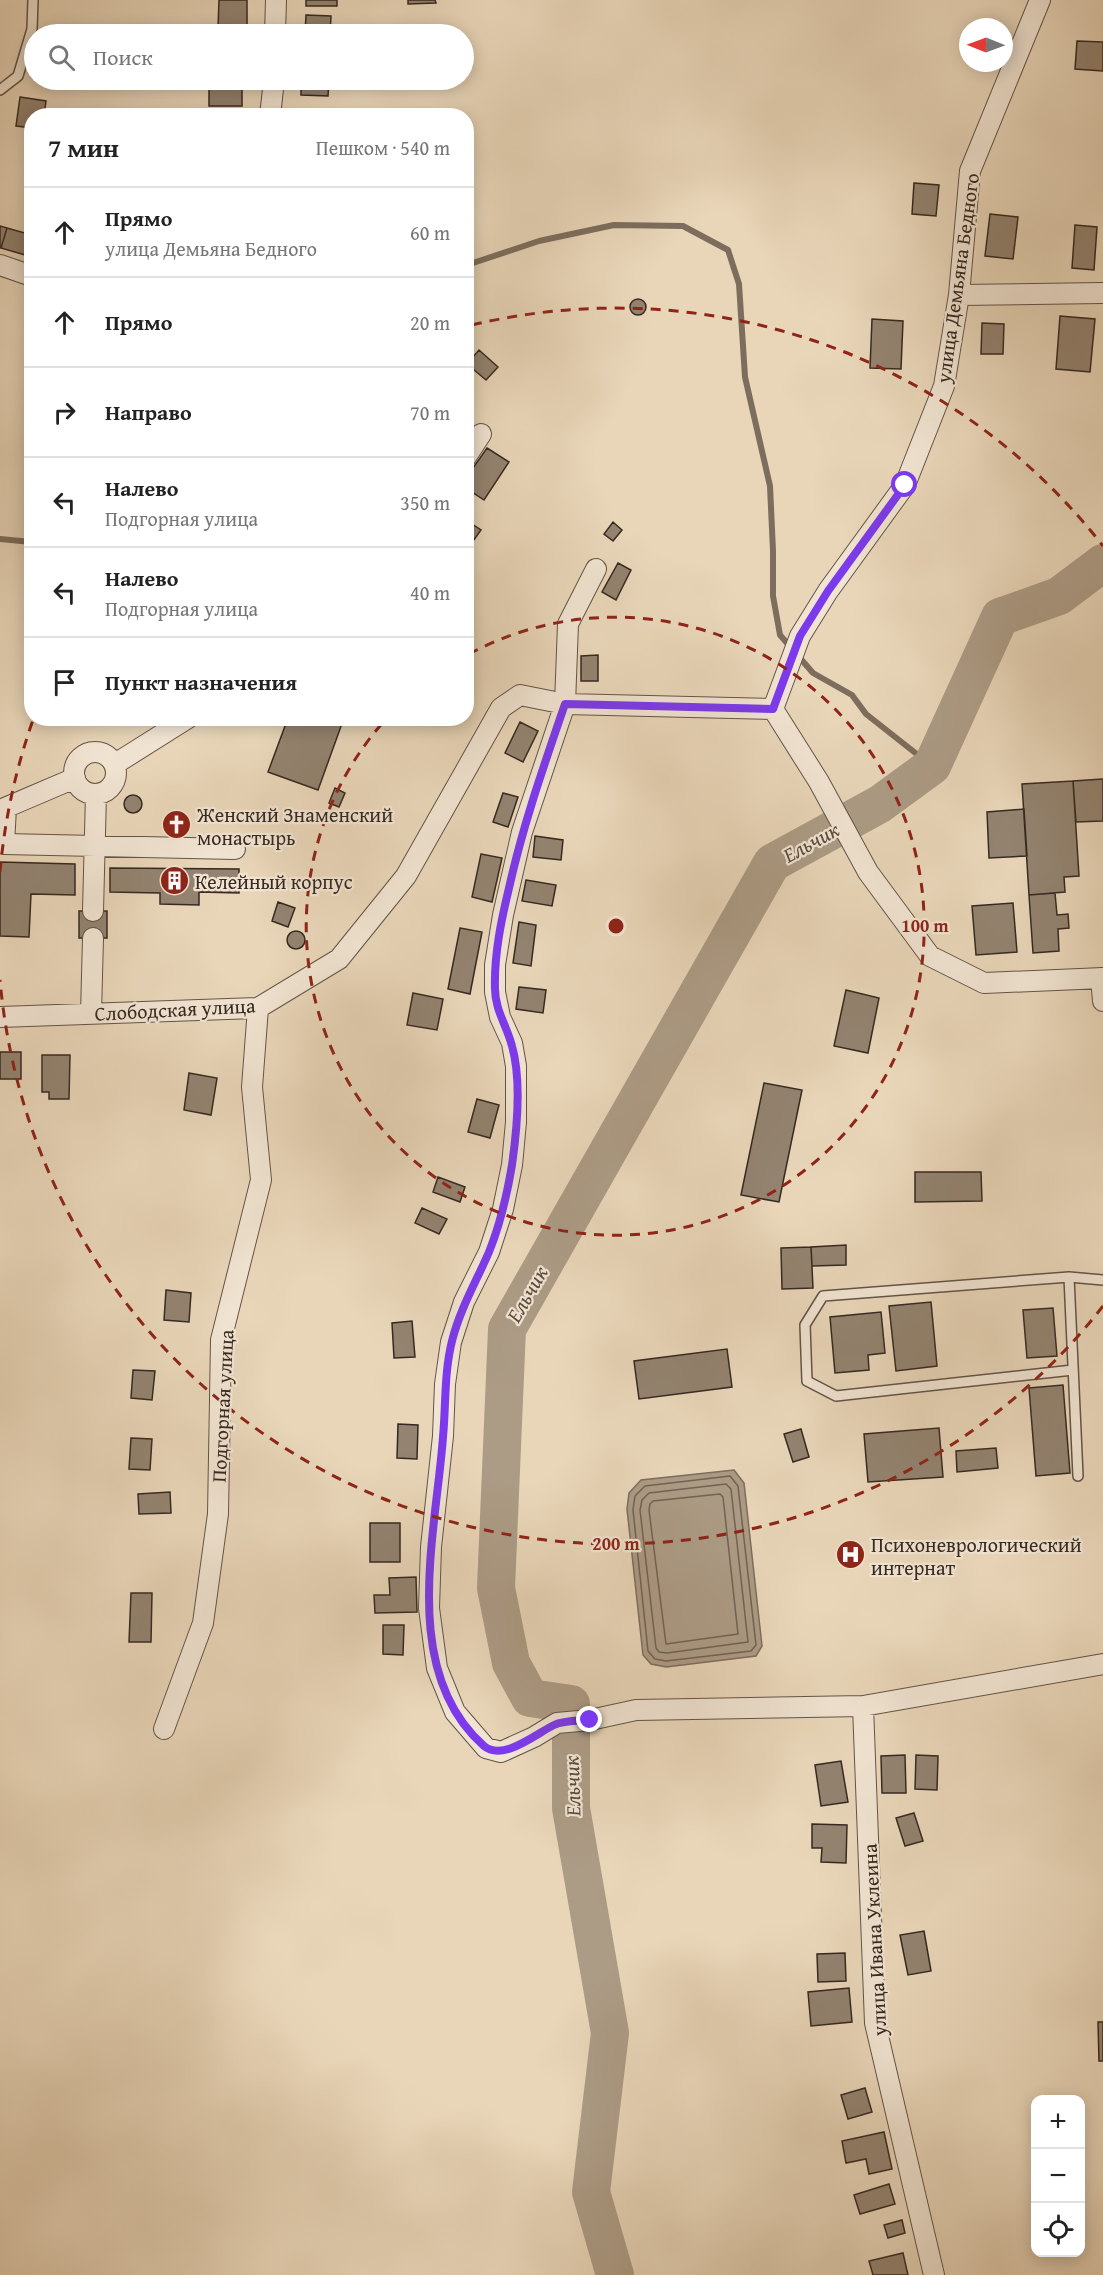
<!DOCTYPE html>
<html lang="ru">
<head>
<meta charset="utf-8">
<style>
	body { margin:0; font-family:"Gentium Book Plus",serif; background:#f6f6f6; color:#222 }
	.controls { position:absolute; right:18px; bottom:18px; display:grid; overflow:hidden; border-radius:12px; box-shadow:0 3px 15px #0003 }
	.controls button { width:54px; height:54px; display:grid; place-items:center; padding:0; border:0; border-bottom:2px solid #e0e0e0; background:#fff; color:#222; font:30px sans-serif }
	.compass { position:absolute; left:959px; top:18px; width:54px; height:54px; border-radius:50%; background:#fff; box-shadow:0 3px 15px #0003; rotate:271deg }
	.stop { position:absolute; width:18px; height:18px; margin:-14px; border:4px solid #7c3aed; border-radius:50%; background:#fff }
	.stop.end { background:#7c3aed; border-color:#fff; box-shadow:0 2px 6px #0008 }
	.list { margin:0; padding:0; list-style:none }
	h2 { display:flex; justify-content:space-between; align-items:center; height:78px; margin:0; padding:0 24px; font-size:26px }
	h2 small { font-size:20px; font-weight:400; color:#767676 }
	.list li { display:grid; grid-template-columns:39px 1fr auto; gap:18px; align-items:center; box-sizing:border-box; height:90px; padding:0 24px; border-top:2px solid #e0e0e0 }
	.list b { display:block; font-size:22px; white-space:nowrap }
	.list p { margin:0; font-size:20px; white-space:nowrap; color:#767676 }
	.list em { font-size:20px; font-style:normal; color:#767676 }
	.icon { flex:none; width:33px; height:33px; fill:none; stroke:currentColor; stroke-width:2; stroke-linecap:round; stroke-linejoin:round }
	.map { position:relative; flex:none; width:1103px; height:2275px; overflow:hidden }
	.search { position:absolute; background:#fff; box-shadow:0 3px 15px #0003; left:24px; top:24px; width:450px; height:66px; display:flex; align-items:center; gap:15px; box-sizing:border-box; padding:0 21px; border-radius:33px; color:#767676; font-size:22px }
	.panel { position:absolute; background:#fff; box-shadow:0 3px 15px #0003; left:24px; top:108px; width:450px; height:618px; border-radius:24px }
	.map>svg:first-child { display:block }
	.water { fill:#ac9b85; stroke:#7d6d5d; stroke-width:1.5 }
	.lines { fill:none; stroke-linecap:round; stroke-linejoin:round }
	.shore { stroke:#716253; stroke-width:1.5 }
	.stream { stroke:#7d6d5d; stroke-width:6 }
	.river { stroke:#ac9b85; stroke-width:38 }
	.building { fill:#938370; stroke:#362921; stroke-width:1.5 }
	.lane-casing { stroke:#635447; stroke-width:12 }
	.street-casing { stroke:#635447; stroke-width:22 }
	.lane { stroke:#f1e4d2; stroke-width:9 }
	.street { stroke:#f1e4d2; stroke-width:20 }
	.route { stroke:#7c3aed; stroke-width:8 }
	.ring { fill:none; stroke:#8f2418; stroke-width:3; stroke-dasharray:10 8 }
	.labels { text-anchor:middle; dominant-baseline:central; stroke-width:4.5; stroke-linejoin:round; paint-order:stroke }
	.street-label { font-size:20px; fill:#362921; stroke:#f1e4d2 }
	.poi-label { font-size:20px; fill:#362921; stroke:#f1e4d2; text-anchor:start }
	.water-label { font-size:21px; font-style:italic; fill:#594b3f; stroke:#f1e4d2 }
	.centre { fill:#8f2418; stroke:#f1e4d2; stroke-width:3 }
	.ring-label { font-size:18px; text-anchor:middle; font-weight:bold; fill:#8f2418; stroke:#f1e4d2; stroke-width:4.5; stroke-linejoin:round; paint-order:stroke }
</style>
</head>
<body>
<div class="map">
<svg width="1103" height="2275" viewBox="0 0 1103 2275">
	<rect width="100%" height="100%" fill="#e9d6b9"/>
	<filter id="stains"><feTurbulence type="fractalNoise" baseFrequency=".00333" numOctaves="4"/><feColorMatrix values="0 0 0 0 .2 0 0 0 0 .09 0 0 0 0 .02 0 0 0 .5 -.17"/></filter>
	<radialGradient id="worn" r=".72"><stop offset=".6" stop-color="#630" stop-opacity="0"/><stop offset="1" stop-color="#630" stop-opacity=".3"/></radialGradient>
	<path class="water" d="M734,1470L744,1483L762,1646L756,1656L666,1667L651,1664L643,1655L627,1509L629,1493L641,1480Z"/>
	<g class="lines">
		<path class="shore" d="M730,1476L738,1486L756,1645L751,1651L666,1661L655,1659L648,1651L633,1510L635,1496L645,1486Z
			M726,1484L731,1489L748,1642L667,1653L659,1652L656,1648L640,1510L642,1500L649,1493Z
			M720,1494L723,1497L738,1634L666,1644L649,1510L650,1504L653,1501Z"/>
		<path class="stream" d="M466,267L473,263L539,241L614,225L683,226L728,250L739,284L745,377L770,486L773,551V596L780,635L813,673L852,695L866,714L932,766
			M0,539L32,542"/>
		<path class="river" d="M615,2275L591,2192L610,2033L571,1808V1704L530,1698L511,1663L496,1588L507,1329L772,863L880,804L932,766L1000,617L1059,596L1103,563"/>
	</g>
	<path class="building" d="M219,0H247V29L218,28Z
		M306,0H337V6H306Z
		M408,0H435L436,3L408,4Z
		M306,15L331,16L330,34H305Z
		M1077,41L1103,42V71L1075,69Z
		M209,80H242V106H209Z
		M301,80H329L328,96L301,95Z
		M20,97L46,101L44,116H32V128L16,126Z
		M914,183L939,185L936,216L912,214Z
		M990,214L1018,217L1013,259L985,256Z
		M1075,225L1097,227L1094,270L1072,268Z
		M0,226L7,228L1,248H0Z
		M7,228L32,235V257L1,248Z
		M630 307a8 8 0 1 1 16 0a8 8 0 1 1-16 0Z
		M1060,316L1095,319L1090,372L1056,369Z
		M872,319L903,321L901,369L870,368Z
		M982,323L1004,324L1003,354H981Z
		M479,350L498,367L486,380L467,364Z
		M487,448L509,462L484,500L466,488V478Z
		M466,520L481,530L466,551Z
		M613,522L622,530L613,541L604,534Z
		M618,563L631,570L616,600L602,592Z
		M598,655V681H581V656Z
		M288,718H344L318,790L268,772Z
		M520,722L538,731L523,762L505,753Z
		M1103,779V821L1076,822L1073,781Z
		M1073,781L1079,876L1064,877L1065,892L1029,895L1022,784Z
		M335,788L345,793L339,807L329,803Z
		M503,793L518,797L508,827L493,822Z
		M124 804a9 9 0 1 1 18 0a9 9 0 1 1-18 0Z
		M1024,809L1027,856L989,858L987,812Z
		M535,836L563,840L561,860L533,857Z
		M481,854L502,858L492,902L472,897Z
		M0,862L75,864V895L31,894L29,937L0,936Z
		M110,868L239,869V893L199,892V905L160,904V893L110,892Z
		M526,880L556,885L552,906L522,901Z
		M1055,893L1057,915L1068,914L1069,928L1058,929L1059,951L1033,953L1029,895Z
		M278,902L295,908L288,927L272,921Z
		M1013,903L1017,952L976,955L972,906Z
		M79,911H107V938H79Z
		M519,922L536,925L531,966L513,963Z
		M460,928L482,932L470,994L448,989Z
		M287 940a9 9 0 1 1 18 0a9 9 0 1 1-18 0Z
		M519,987L546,990L543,1013L516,1009Z
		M846,990L879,998L868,1053L834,1046Z
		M413,993L443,999L437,1030L407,1025Z
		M0,1052H21V1079H0Z
		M42,1055H70L69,1099H49V1092H42Z
		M189,1073L217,1078L211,1115L184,1110Z
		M764,1083L802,1090L779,1202L741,1195Z
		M477,1099L499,1105L490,1138L468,1132Z
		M915,1172H981L982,1201L915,1202Z
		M438,1177L465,1187L460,1202L433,1192Z
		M422,1208L447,1219L439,1234L415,1223Z
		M846,1245V1265L812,1266L811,1247Z
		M811,1247L813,1288L782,1289L781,1248Z
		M166,1290L191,1293L189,1322L164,1320Z
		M931,1302L937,1366L896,1371L889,1306Z
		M1053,1308L1057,1356L1027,1358L1023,1310Z
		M881,1312L885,1353L868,1355L869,1370L835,1373L830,1317Z
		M412,1321L415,1357L394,1358L392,1323Z
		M727,1349L732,1387L639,1399L634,1361Z
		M133,1370L155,1371L152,1400L131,1398Z
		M1063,1385L1070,1473L1036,1476L1029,1388Z
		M398,1424L418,1425L417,1459L397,1458Z
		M939,1428L943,1477L868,1482L864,1434Z
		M801,1429L809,1457L793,1462L784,1434Z
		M131,1438L152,1439L150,1470L129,1469Z
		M996,1448L998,1468L957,1472L956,1451Z
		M170,1492L171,1513L139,1514L138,1494Z
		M370,1523H400V1562H370Z
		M416,1577L417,1612L375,1613L374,1595H390L389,1578Z
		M131,1593H152L151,1642H129Z
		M383,1625H404L403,1655L383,1654Z
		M905,1755L906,1793H882L881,1756Z
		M916,1755L938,1756L937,1790L915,1789Z
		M841,1761L848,1802L821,1806L815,1765Z
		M914,1813L923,1841L905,1846L896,1818Z
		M812,1824L847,1825L846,1863L821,1862L822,1848H812Z
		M924,1931L931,1971L908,1975L900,1935Z
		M845,1953L846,1981L818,1982L817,1954Z
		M849,1988L852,2022L811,2026L808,1992Z
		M1098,2022H1103V2061H1099Z
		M865,2088L872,2112L848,2119L841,2095Z
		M884,2132L892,2169L869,2174L866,2159L846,2163L842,2141Z
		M889,2184L895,2204L860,2214L854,2195Z
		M902,2220L905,2233L888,2238L884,2225Z
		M903,2253L908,2275H873L869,2261Z"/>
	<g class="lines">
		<defs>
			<path id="lane" d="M0,90L18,76L32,29L33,0
				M1069,1277L1078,1476
				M1073,1370L836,1396L807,1381L805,1325L823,1296L1069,1277L1103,1280"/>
			<path id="street" d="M275,34L276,0
				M270,116L274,80
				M0,265L32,276
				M959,295L1103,293
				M466,457L481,434
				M596,569L568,624L565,704L522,832L503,915L495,965V992L500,1017L512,1043L516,1066V1122L512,1165L503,1209L489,1252L464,1302L451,1342L445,1384L443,1436L431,1547L429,1608L437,1668L455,1712L486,1748L501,1752L534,1737L557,1723L590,1720L636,1710L863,1706L1103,1664
				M773,709L800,636L828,591L905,485L944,386L959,295L970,171L1040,0
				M74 773a21 21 0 1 1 42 0a21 21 0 1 1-42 0Z
				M115,764L188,718
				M6,808L4,844L235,849
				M0,810L75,778
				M93,911L96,794
				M1101,978L1103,1001
				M91,1014L93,938
				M0,1017L258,1008L339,959L406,876L501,708L520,695L565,704L773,709L819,782L868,872L930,956L984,983L1103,978
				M863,1706L875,2023L934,2275
				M164,1729L203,1623L218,1514L221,1340L261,1180L252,1087L258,1008"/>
		</defs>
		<use href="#lane" class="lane-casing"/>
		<use href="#street" class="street-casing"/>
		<use href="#lane" class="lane"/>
		<use href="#street" class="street"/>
	</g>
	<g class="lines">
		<path class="route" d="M590,1720C579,1721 564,1720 554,1725C537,1733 503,1762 484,1746C399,1671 436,1534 443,1437C446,1405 444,1373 452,1341C460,1309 476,1282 489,1252C500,1225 507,1195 512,1165C517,1130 522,1081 512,1046C507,1026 495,1010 495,989C494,955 501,921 509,888C523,825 544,765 565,704L773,709L800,636L828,591L905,485"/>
	</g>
	<g class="ring">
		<path d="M469 654A309 309 0 1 1 386 719"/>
		<path d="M1103 1306A618 618 0 0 1 0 980M0 872A618 618 0 0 1 33 720M472 325A618 618 0 0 1 1103 546"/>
	</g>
	<defs>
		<symbol id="church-disc" viewBox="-11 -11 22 22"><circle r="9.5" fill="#8f2418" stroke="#f1e4d2"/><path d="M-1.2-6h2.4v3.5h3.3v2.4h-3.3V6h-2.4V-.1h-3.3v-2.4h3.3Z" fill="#fff"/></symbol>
		<symbol id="building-disc" viewBox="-11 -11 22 22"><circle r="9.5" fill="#8f2418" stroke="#f1e4d2"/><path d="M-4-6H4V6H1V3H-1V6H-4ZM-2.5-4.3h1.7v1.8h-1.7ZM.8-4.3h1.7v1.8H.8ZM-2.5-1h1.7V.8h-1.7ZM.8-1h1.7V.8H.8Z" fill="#fff"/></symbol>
		<symbol id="hospital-disc" viewBox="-11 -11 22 22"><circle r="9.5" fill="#8f2418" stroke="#f1e4d2"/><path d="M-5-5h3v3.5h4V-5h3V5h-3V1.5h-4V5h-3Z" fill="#fff"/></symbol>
	</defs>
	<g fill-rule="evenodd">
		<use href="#church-disc" x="160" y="808" width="33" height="33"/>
		<use href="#building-disc" x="158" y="864" width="33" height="33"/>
		<use href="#hospital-disc" x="834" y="1538" width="33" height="33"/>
	</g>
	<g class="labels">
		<g class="street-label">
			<text transform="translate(957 278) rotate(-82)">улица Демьяна Бедного</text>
			<text transform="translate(175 1009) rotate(-3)">Слободская улица</text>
			<text transform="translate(222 1406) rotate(-87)">Подгорная улица</text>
			<text transform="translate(874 1940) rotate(-93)">улица Ивана Уклеина</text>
		</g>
		<g class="poi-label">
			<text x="197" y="814">Женский Знаменский<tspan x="197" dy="23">монастырь</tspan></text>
			<text x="195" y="881">Келейный корпус</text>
			<text x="871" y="1544">Психоневрологический<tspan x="871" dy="23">интернат</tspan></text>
		</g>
		<g class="water-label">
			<text transform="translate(811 842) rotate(-29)">Ельчик</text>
			<text transform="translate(527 1294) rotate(-60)">Ельчик</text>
			<text transform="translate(572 1786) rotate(-92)">Ельчик</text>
		</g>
	</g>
	<circle cx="616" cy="926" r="9" class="centre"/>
	<g class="ring-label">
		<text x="925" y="932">100 m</text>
		<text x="616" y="1550">200 m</text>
	</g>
	<rect width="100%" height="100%" filter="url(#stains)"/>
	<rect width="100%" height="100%" fill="url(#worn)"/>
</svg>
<div class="controls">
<button>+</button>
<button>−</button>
<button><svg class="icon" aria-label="locate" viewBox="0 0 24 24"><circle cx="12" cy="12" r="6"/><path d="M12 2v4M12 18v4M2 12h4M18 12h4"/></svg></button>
</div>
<svg class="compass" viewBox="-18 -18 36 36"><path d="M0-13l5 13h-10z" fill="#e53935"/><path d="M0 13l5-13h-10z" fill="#767676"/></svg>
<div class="stop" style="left:905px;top:485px"></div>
<div class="stop end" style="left:590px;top:1720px"></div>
<div class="search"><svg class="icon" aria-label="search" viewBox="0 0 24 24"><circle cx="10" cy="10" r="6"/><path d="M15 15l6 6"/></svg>Поиск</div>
<section class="panel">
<h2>7 мин<small>Пешком · 540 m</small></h2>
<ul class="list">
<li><svg class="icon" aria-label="ahead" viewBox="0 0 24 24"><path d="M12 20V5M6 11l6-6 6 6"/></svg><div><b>Прямо</b><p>улица Демьяна Бедного</p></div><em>60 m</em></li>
<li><svg class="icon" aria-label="ahead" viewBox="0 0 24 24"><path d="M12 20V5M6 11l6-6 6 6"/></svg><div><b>Прямо</b></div><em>20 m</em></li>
<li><svg class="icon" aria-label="right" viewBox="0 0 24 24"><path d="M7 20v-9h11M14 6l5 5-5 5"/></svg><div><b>Направо</b></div><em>70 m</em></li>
<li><svg class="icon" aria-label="left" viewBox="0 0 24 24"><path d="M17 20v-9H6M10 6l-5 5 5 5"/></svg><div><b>Налево</b><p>Подгорная улица</p></div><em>350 m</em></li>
<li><svg class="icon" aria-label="left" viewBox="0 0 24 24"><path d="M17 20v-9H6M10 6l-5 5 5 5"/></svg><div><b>Налево</b><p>Подгорная улица</p></div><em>40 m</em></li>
<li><svg class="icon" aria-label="arrive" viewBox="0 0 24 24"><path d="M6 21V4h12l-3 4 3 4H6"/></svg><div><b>Пункт назначения</b></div></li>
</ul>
</section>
</div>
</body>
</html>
